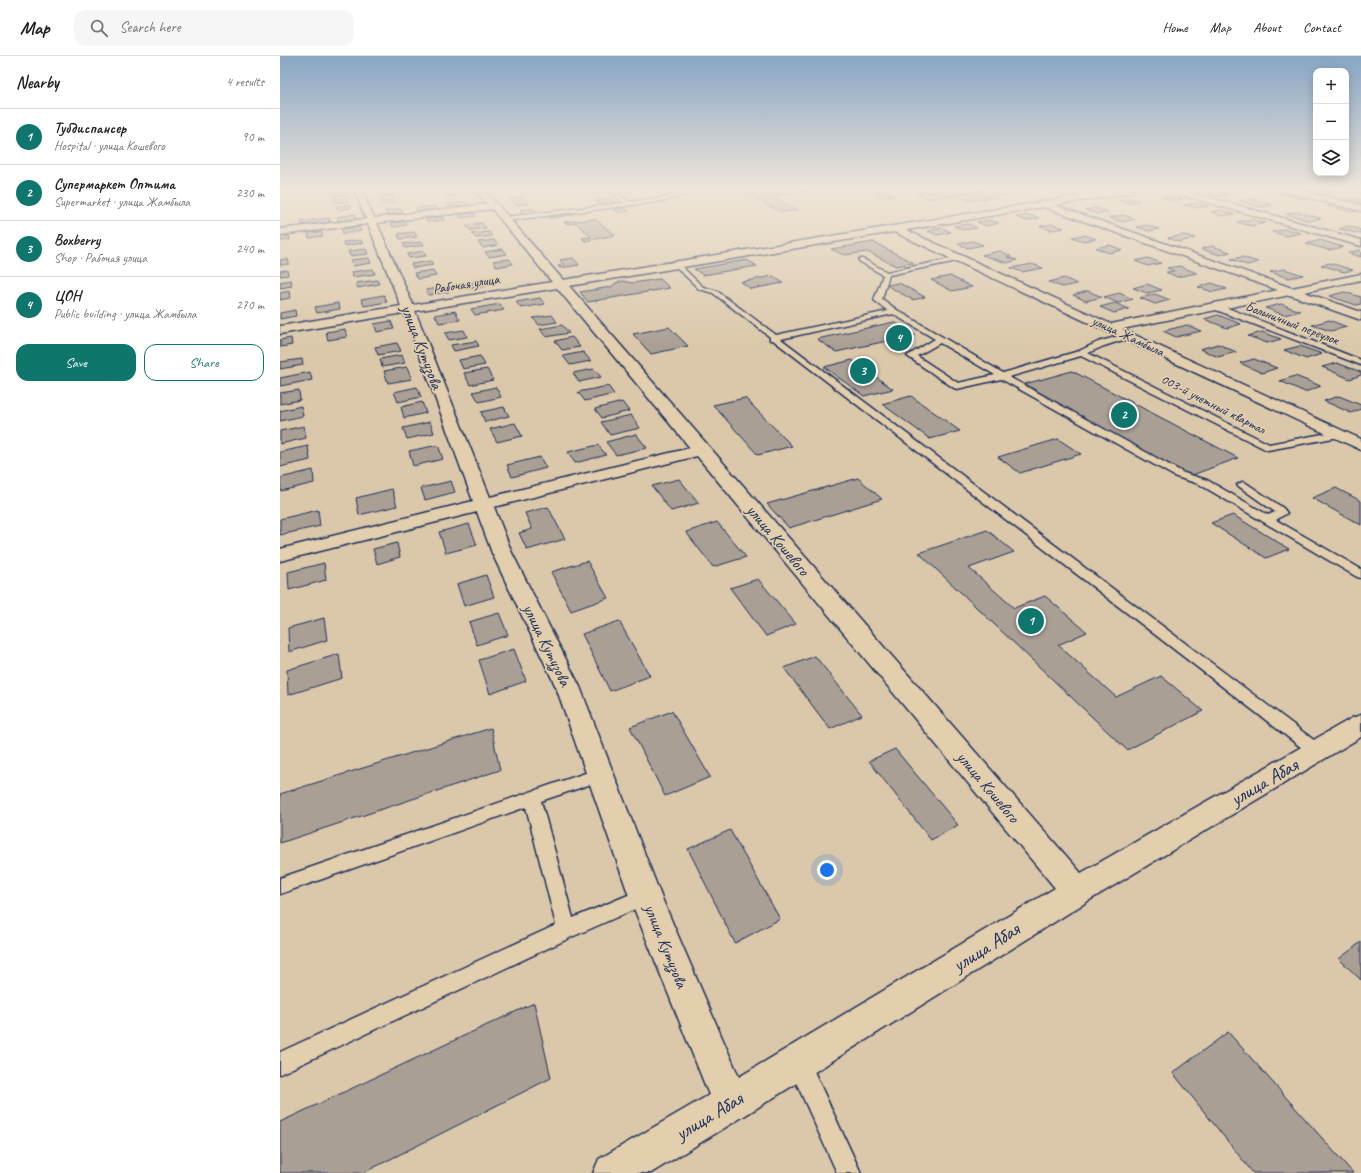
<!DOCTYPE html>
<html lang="en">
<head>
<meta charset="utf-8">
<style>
	body { margin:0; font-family:Caveat,sans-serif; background:#f6f6f6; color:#222 }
	.controls { position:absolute; right:12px; top:12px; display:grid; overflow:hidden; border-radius:8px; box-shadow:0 2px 10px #0003 }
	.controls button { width:36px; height:36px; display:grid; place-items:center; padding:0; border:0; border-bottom:1px solid #e0e0e0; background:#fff; color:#222; font:20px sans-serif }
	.you { position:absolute; left:547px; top:814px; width:14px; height:14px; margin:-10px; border:3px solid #fff; border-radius:50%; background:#1a73e8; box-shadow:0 0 0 6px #1a73e833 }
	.badge { display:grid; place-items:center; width:26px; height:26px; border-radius:50%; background:#0f766e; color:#fff; font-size:13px; font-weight:700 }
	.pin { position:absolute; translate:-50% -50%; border:2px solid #fff; box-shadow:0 1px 4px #0006 }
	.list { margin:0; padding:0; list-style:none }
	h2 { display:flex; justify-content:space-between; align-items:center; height:52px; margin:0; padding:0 16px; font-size:17px }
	h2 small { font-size:13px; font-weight:400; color:#767676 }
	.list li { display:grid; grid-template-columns:26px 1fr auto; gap:12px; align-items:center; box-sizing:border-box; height:56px; padding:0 16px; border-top:1px solid #e0e0e0 }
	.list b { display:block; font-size:15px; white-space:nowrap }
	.list p { margin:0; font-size:13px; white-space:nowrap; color:#767676 }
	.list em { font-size:13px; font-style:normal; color:#767676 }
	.actions { display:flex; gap:8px; padding:12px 16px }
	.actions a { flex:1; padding:9px 0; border:1px solid #0f766e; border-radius:12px; text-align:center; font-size:14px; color:#0f766e }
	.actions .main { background:#0f766e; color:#fff }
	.icon { flex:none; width:22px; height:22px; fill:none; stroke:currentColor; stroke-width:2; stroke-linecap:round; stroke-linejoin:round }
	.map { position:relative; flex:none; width:1081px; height:1117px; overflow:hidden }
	header { display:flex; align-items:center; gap:24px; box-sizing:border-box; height:56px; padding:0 20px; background:#fff; border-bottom:1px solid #e0e0e0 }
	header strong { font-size:19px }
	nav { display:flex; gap:22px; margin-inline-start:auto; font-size:14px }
	.search { width:280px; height:36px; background:#f6f6f6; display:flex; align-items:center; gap:10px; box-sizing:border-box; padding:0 14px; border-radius:12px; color:#767676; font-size:15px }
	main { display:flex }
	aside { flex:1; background:#fff }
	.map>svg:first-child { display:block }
	.building { fill:#a99f95; stroke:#1b2f5e }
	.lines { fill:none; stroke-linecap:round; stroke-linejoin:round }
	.service-casing { stroke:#1b2f5e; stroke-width:3 }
	.minor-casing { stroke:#1b2f5e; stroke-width:3 }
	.service { fill:#e3cead; fill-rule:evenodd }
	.minor { fill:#e3cead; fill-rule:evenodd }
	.labels { text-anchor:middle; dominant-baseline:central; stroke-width:3.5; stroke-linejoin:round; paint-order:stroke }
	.far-street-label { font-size:14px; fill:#1b2f5e; stroke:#e3cead }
	.street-label { font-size:17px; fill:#1b2f5e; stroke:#e3cead }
	.near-street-label { font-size:20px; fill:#1b2f5e; stroke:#e3cead }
</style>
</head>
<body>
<header>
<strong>Map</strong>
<div class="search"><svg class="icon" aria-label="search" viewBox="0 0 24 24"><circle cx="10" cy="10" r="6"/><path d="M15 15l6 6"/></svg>Search here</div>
<nav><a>Home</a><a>Map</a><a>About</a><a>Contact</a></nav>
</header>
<main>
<aside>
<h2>Nearby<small>4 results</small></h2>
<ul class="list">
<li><span class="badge">1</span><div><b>Тубдиспансер</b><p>Hospital · улица Кошевого</p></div><em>90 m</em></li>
<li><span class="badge">2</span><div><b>Супермаркет Оптима</b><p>Supermarket · улица Жамбыла</p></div><em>230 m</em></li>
<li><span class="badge">3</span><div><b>Boxberry</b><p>Shop · Рабочая улица</p></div><em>240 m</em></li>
<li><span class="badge">4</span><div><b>ЦОН</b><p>Public building · улица Жамбыла</p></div><em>270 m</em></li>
</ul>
<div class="actions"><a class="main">Save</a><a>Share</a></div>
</aside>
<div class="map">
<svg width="1081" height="1117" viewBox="0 0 1081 1117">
	<rect width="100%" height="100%" fill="#dbc8aa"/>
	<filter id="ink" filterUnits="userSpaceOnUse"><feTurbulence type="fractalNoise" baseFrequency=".025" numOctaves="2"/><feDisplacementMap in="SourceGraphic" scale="8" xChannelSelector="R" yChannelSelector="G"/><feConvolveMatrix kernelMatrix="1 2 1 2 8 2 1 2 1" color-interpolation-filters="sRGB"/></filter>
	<g filter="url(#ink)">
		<path class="building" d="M306,134H319L324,137L312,139Z
			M459,134H474L480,137L503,134H537L491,140L518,154L501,156Z
			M586,134H603L615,139L603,141Z
			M668,134H705L648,143L637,138Z
			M704,134H727H725L735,138L689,145L679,141L673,142L668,140Z
			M917,134H932L948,138L939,140Z
			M1021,134H1039L1052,137L1042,139Z
			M65,135L67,139L52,140L51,136Z
			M1008,135L1031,141L1021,143L998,137Z
			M112,136L114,140L100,141L98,138Z
			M176,136L179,139L167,141L164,137Z
			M890,140L903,143L893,145L881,141Z
			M243,141L249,147L236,149L230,143Z
			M66,142L68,145L55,147L53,143Z
			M330,142L335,146L320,148L315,144Z
			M850,142L860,145L848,147L839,144Z
			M1073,142L1081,144V148L1064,144Z
			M114,143L116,147L103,148L100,145Z
			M970,143L992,149L981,151L960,145Z
			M185,146L188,149L170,151L168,148Z
			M916,147L929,150L917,152L904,149Z
			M1057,148L1081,154L1072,156L1047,150Z
			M70,149L71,152L58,154L56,150Z
			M155,150L157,153L138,155L135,152Z
			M253,152L258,156L245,158L240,154Z
			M344,152L349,155L339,157L334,154Z
			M816,152L828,156L817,158L805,154Z
			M121,153L123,157L107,159L105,155Z
			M942,154L954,158L942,160L931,156Z
			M290,156L293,159L269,162L266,159Z
			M1017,156L1041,162L1030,165L1006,158Z
			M193,157L196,160L181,162L179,159Z
			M75,158L76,163L58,165L57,161Z
			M749,159L759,162L746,165L736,161Z
			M843,159L856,163L842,166L829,162Z
			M163,161L166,164L147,166L145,163Z
			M49,162L50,166L22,169L21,166Z
			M315,163L335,179L305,185L302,182L311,181L296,167L287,168L284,166Z
			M971,163L986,167L972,170L957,166Z
			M710,164L719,167L706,170L697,166Z
			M125,166L127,169L113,171L111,167Z
			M202,167L206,172L190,174L186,169Z
			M688,168L697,172L683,174L674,170Z
			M773,168L784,172L771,174L760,170Z
			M866,169L879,173L869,175L857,171Z
			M1069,170L1081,174V178L1059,173Z
			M79,171L81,175L63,178L62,173Z
			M662,172L671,176L657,179L648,175Z
			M1006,173L1021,177L1007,180L992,176Z
			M41,176L43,180L29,182L28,177Z
			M134,176L137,181L120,183L118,178Z
			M209,176L212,180L196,182L192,178Z
			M805,179L816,183L803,185L792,181Z
			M904,179L915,182L899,186L888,182Z
			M9,180L10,184L0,185V181Z
			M81,184L83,187L64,190L63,186Z
			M214,184L218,189L203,192L198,186Z
			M1040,184L1063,191L1049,194L1026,188Z
			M693,185L703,189L688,192L678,188Z
			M142,186L144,189L125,192L123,188Z
			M593,186L634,207L616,210L588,196L564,199L551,193Z
			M830,189L842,194L829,197L816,192Z
			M932,190L950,196L940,199L921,193Z
			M86,193L88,198L70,200L68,195Z
			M223,193L227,198L209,201L205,196Z
			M1080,194L1081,201L1068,197Z
			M143,195L146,200L129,202L127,198Z
			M720,195L731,200L727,201L737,204L727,207L702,199Z
			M962,201L978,206L967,209L951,203Z
			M89,202L91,207L73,210L71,204Z
			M293,202L299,209L280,212L278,210L284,209L280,204Z
			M868,202L881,207L868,210L855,205Z
			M8,203L9,208L0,209V204Z
			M229,203L233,208L217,211L213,205Z
			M467,204L477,210L423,219L414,213Z
			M151,205L153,209L133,212L131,208Z
			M1050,207L1073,214L1064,216L1041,209Z
			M752,208L763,212L742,216L731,212Z
			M899,210L917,217L897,221L886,216L894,215L887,212Z
			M93,213L95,218L73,221L71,216Z
			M1004,213L1023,219L1009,222L990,216Z
			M7,214L8,219L0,220V215Z
			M153,214L156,220L138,223L134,217Z
			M493,220L503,227L471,233L461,226Z
			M670,220L692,231L672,235L651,224Z
			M784,222L797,228L782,231L769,226Z
			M380,223L390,232L308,246L300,236L331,231L336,227L342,225L352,227Z
			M11,224L12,230L0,232V226Z
			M97,224L99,228L78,232L76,227Z
			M203,225L206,230L188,233L184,228Z
			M619,227L645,241L633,244L606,229Z
			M932,227L947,233L933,236L918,231Z
			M867,228L882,234L867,237L853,232Z
			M166,231L169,236L148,239L146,234Z
			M9,235L10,242L0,244V237Z
			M808,235L822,241L806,245L793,239Z
			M1064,236L1081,241V248L1076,249L1049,240Z
			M839,237L853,243L838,247L824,241Z
			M875,238L890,244L875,248L860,242Z
			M104,239L107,246L84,250L81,243Z
			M260,242L265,248L241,252L236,246Z
			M58,247L60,253L37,257L35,251Z
			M835,247L849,253L834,257L820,251Z
			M220,248L224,254L195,259L191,253Z
			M1001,248L1020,255L1004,259L985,252Z
			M15,254L16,260L0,263V257Z
			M175,255L180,264L159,267L155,259Z
			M272,259L277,266L259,269L253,262Z
			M938,259L961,268L947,272L924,263Z
			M1049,264L1067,271L1051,275L1032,269Z
			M111,265L114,273L97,276L94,268Z
			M614,266L635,279L556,296L537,283Z
			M282,269L289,277L266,281L260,273Z
			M907,269L921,275L896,281L883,275Z
			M389,271L408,290L371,298L353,278Z
			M65,273L67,281L48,284L46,276Z
			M184,274L187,281L169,284L165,277Z
			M982,276L1001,283L987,287L968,280Z
			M292,281L300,291L282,294L275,285Z
			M11,282L12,289L0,291V284Z
			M196,285L199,290L174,295L171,289Z
			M117,287L121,295L98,299L95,291Z
			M938,288L956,296L938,301L920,293Z
			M1020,290L1042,298L1026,303L1004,294Z
			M303,296L311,305L290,309L283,300Z
			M122,299L125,307L102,311L100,303Z
			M200,300L205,309L183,313L179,304Z
			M22,303L23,309L0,313V306Z
			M974,303L997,312L982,317L960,307Z
			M572,304L613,333L584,340L544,311Z
			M1057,307L1081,316V319L1070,323L1042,311Z
			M127,311L132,323L108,327L104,315Z
			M207,313L213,324L190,329L184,317Z
			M314,313L321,321L299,326L293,317Z
			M792,315L958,402L907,421L745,328Z
			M30,316L32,324L0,330V322Z
			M1015,320L1041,330L1025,336L1000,325Z
			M328,330L334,338L305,345L298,336Z
			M137,331L141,341L118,346L114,336Z
			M216,331L221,341L199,346L193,336Z
			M19,334L20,344L0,348V337Z
			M631,340L680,375L650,383L602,348Z
			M1059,340L1081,349V353L1071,357L1044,345Z
			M465,342L512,390L478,399L433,349Z
			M142,346L146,357L124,362L121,351Z
			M342,346L349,355L322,362L315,353Z
			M21,350L23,360L0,365V355Z
			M224,351L229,360L205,366L201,356Z
			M351,359L360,372L330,379L321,366Z
			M150,366L154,377L127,383L123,372Z
			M235,367L242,380L217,386L210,373Z
			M24,370L26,382L0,388V375Z
			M356,378L367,392L336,399L326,386Z
			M778,383L801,398L740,417L718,401Z
			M158,389L163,403L133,410L129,395Z
			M318,389L326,399L295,407L288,396Z
			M28,390L30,404L0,411V396Z
			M260,401L266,412L232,421L227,409Z
			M33,414L34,427L1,435L0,422Z
			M578,422L602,443L509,472L487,448Z
			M399,423L419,447L391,455L372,430Z
			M171,425L175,436L145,444L141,432Z
			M1056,432L1081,445V469L1032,442Z
			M112,433L117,450L79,459L76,442Z
			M268,451L285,483L247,494L239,477L252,473L245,457Z
			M38,454L40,470L0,479V463Z
			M953,459L1009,493L986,502L931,467Z
			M437,466L466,501L433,511L406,476Z
			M189,468L197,489L166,497L159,476Z
			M707,474L734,496L689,512L734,552L765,540L807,576L778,589L836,641L881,620L923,655L847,694L639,497Z
			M117,487L120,501L97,508L93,493Z
			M307,505L328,542L291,555L271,516Z
			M44,507L46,524L9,534L8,516Z
			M206,519L214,541L184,550L177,528Z
			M478,523L516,568L486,580L450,532Z
			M219,557L228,579L197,589L189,566Z
			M44,562L47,584L9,596L8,572Z
			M339,565L370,620L330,635L302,578Z
			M234,593L246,625L210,638L199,604Z
			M59,598L62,622L8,639L7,614Z
			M535,600L582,659L550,673L504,612Z
			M392,655L430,721L385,740L350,671Z
			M211,672L220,714L0,787V738Z
			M615,693L678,769L651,784L589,705Z
			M450,774L500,863L455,887L408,793Z
			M1081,886V924L1059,903Z
			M254,947L271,1022L83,1117H0V1066Z
			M948,976L1073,1117H973L893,1017Z"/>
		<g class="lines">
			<defs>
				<path id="service" d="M328,134H333L349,146L385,141L413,134H421L385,145L225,165L222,163L225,161L344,147Z
					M638,134H648L640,136Z
					M680,201L683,203L682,204L609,219L602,243L617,254L723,317L799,295L818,286L846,278H849V282L824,290L808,297L989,388L1059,375L1062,376L1064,378L1059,381L988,394L985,393L801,300L729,321L904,417L927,424L988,459L995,456L957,429L962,426L966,427L1003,452L1007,457L996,464L1081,513V522L1077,521L919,428L896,421L721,323L677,333L674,332L627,300L655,283L613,258L501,283L1043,691L1045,695L1043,699L1037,701L1031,699L493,284H490V281L433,237L419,233L393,208L398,207L423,231L437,235L496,279L608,255L594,244L603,219L579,205V203H583L607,216ZM660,287L715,319L678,327L637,300Z
					M931,248H937L1081,304V309L931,252Z
					M320,712L326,713L328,718L326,723L261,745L293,862L365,832L371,834L374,840L371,846L294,880L0,1018V996L276,869L246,751L0,838V822Z
					M518,995L526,998L581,1117H557L507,1006L510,998Z"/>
				<path id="minor" d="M74,134H82L94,162L207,148L194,134H203L217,148L283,224L834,134H854L850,137L775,149L1012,232L1081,218V224L1024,236L1081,256V264L1010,239L842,273L1081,383V394L614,176L289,230L801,817L1072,662L1081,659V681L808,845L464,1060L371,1117H313L319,1103L429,1039L349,840L276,631L212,497L197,456L0,505V493L193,445L124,257L0,278V270L121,250L88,168L0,179V173L86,163ZM764,151L998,234L831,268L626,174ZM212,153L272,226L133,249L97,167ZM277,232L410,392L210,441L135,255ZM417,400L775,832L459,1021L381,840L300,631L232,497L214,451Z
					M890,134H903L1081,184V190L891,136Z
					M1004,134H1018L1081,149V155L1005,136Z"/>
			</defs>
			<use href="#service" class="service-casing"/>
			<use href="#minor" class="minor-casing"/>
			<use href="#service" class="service"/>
			<use href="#minor" class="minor"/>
		</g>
	</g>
	<linearGradient id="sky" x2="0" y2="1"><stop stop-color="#87a6c4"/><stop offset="0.46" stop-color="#efe6d9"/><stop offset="1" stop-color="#efe6d9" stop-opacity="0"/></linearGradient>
	<rect width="1081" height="290" fill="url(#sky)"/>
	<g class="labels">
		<g class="far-street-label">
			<text transform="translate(186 228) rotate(-9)">Рабочая улица</text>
			<text transform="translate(1012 267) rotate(21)">Больничный переулок</text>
			<text transform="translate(848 280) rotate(25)">улица Жамбыла</text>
			<text transform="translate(933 348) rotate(27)">003-й учетный квартал</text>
		</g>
		<g class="street-label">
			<text transform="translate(142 291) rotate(69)">улица Кутузова</text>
			<text transform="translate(498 484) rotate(50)">улица Кошевого</text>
			<text transform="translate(267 589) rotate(64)">улица Кутузова</text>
			<text transform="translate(708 731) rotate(50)">улица Кошевого</text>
			<text transform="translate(386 890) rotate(68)">улица Кутузова</text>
		</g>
		<g class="near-street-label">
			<text transform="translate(984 726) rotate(-30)">улица Абая</text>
			<text transform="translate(706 891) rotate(-32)">улица Абая</text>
			<text transform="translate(429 1060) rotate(-31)">улица Абая</text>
		</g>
	</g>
</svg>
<div class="controls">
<button>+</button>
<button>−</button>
<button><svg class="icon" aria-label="layers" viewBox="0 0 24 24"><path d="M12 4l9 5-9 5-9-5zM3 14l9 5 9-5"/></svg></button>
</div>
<div class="you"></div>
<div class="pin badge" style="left:751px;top:565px">1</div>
<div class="pin badge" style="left:844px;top:359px">2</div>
<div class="pin badge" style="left:583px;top:315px">3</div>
<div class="pin badge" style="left:619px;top:282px">4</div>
</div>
</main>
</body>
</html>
